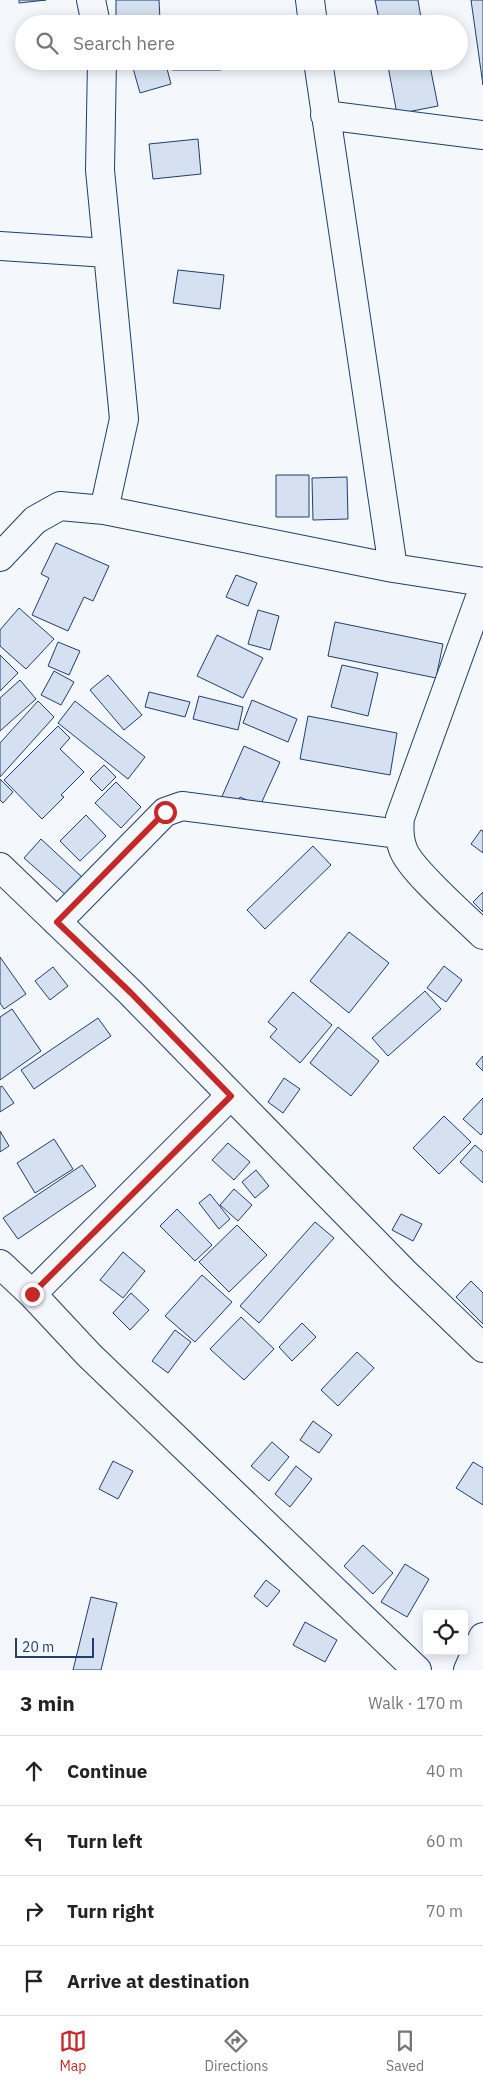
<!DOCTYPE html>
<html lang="en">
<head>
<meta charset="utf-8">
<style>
	body { margin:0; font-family:"IBM Plex Sans",sans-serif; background:#f6f6f6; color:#222 }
	.controls { position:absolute; right:15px; bottom:15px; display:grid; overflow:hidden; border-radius:5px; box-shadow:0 2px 12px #0003 }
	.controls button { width:45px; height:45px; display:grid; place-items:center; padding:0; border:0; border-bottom:1px solid #e0e0e0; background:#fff; color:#222; font:25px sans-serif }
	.scale { position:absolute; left:15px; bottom:12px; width:79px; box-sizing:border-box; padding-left:5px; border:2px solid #1d3f73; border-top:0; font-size:14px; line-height:18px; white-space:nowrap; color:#1d3f73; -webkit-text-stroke:4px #f4f7fb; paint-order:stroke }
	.stop { position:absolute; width:15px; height:15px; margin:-11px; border:4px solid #c62828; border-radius:50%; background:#fff }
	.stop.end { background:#c62828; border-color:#fff; box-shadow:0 1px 5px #0008 }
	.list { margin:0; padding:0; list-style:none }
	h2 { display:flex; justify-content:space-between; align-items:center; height:65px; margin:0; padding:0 20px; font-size:21px }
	h2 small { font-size:16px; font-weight:400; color:#767676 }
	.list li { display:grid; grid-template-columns:32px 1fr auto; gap:15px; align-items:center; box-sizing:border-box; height:70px; padding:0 20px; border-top:1px solid #e0e0e0 }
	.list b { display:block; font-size:19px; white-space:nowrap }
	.list em { font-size:16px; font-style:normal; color:#767676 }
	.icon { flex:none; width:28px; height:28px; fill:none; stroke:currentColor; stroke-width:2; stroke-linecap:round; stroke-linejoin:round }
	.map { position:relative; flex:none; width:483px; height:1670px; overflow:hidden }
	.search { position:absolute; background:#fff; box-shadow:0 2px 12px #0003; left:15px; right:15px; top:15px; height:55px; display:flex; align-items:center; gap:12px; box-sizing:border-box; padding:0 18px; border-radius:28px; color:#767676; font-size:19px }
	.sheet { height:345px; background:#fff }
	nav { display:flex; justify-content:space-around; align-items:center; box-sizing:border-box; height:70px; border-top:1px solid #e0e0e0; background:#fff; font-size:14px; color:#767676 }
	nav a { display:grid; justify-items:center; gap:2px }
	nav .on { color:#c62828 }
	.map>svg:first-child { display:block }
	.building { fill:#d5e0f0; stroke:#1d3f73 }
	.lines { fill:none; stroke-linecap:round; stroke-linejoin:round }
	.minor-casing { stroke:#1d3f73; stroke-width:30 }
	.minor { stroke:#f4f7fb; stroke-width:28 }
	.route { stroke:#c62828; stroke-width:6 }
</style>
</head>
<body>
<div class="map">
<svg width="483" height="1670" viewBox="0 0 483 1670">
	<rect width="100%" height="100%" fill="#f4f7fb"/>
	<path class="building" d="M19,0H46L19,3Z
		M116,0H159L160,20L116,21Z
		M375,0H418L422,24H380Z
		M471,0H483V85Z
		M261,18V24H227V22Z
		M131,61H165L171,84L140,93Z
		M172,61H221V70H172Z
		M387,61H429L438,106L397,114Z
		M198,139L201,174L153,179L149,144Z
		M178,270L224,275L220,309L173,303Z
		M276,475H309V517H276Z
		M347,477L348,519L313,520L312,478Z
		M56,543L109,566L93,601L84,597L68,631L32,615L49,578L41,574Z
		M236,575L257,583L248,606L226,597Z
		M19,608L54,639L26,669L0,646V630Z
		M258,610L279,616L270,650L248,644Z
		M335,622L443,644L436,678L328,656Z
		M217,635L263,658L243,698L197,676Z
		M58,642L80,651L69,675L48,666Z
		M0,655L18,673L0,691Z
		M342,665L378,673L368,716L331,707Z
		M54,671L74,682L61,705L41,695Z
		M108,675L142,715L124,730L90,690Z
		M20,680L36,699L0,731V698Z
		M149,692L190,702L185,717L145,707Z
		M199,696L243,707L238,730L193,719Z
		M252,700L297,719L288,742L243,723Z
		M38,701L54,717L0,777V743Z
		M75,701L145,757L128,779L58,723Z
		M308,716L397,733L390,775L300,759Z
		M58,726L70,738L60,749L84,772L61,795L64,797L42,819L4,780Z
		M244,746L280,762L260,806L240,797L235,808L220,801Z
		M104,765L116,777L102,791L90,779Z
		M0,779L13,792L3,803L0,800Z
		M116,782L141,807L121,828L95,803Z
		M86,815L106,836L80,861L60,841Z
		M481,830L483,831V853L471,844Z
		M41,839L83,878L67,896L24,858Z
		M313,846L331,865L265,929L247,910Z
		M483,892V912L473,902Z
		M349,932L389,963L349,1013L310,981Z
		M0,957L26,994L4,1009L0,1003Z
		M444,966L462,980L446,1002L427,988Z
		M53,967L68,986L50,1000L35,981Z
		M425,991L441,1009L388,1056L372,1038Z
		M293,992L332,1025L300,1063L270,1037L277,1029L268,1022Z
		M12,1009L41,1051L0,1080V1017Z
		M98,1018L111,1036L34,1089L21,1070Z
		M338,1027L379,1061L351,1096L310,1063Z
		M483,1056V1071L476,1064Z
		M284,1078L300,1089L283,1113L268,1102Z
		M2,1086L14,1103L0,1112V1087Z
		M483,1098V1132L481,1135L463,1119Z
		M444,1116L471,1142L439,1174L413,1148Z
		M0,1131L9,1146L0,1152Z
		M54,1139L73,1169L35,1193L17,1163Z
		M228,1143L250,1162L234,1180L212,1160Z
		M475,1145L483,1152V1183L460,1162Z
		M82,1165L96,1186L18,1239L3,1218Z
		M256,1170L269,1186L255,1198L242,1182Z
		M234,1189L252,1205L238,1221L220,1205Z
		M210,1194L230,1219L219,1229L199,1203Z
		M177,1209L212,1245L195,1261L160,1226Z
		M401,1214L422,1224L413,1241L392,1230Z
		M315,1222L334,1238L259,1323L240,1306Z
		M237,1225L267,1255L229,1292L199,1262Z
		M123,1252L145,1271L123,1298L100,1280Z
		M202,1275L232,1302L195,1342L165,1316Z
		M471,1281L483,1293V1324L456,1297Z
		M131,1293L149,1310L130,1330L113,1313Z
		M241,1317L274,1349L244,1380L210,1349Z
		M302,1323L316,1337L292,1361L279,1347Z
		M175,1330L191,1342L168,1373L152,1361Z
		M357,1352L374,1368L338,1406L321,1390Z
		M313,1421L332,1435L319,1453L300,1440Z
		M272,1442L289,1457L269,1481L251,1466Z
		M113,1461L133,1471L118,1499L99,1489Z
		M473,1462L483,1468V1505L456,1488Z
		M296,1466L312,1479L290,1507L275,1494Z
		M363,1545L393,1573L373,1594L344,1566Z
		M405,1564L429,1579L407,1617L381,1602Z
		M266,1580L280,1591L267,1607L254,1596Z
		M91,1597L117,1603L101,1670H73Z
		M305,1622L337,1640L325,1662L293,1645Z"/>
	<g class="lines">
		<defs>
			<path id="minor" d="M91,0L96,24
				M310,0L313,24
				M102,61L100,170L124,419L104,510
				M318,61L393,568
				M325,115L483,135
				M0,246L107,253
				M0,557L35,520L60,506L104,510L393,568L483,582
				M483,589L400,818C399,828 399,839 403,849C410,870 465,917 483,935
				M0,867L131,993L404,1272L483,1348
				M57,922L165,812L182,806L399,834
				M0,1264L32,1294L89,1355L417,1670
				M32,1294L231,1095
				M468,1670L483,1637"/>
		</defs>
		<use href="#minor" class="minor-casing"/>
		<use href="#minor" class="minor"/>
	</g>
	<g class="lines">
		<path class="route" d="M32,1294L231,1096L131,993L57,922L165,812"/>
	</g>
</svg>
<div class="controls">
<button><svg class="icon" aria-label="locate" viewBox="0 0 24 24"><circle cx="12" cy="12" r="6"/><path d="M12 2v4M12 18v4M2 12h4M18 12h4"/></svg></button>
</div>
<div class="scale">20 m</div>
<div class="stop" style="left:165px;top:812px"></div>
<div class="stop end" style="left:32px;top:1294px"></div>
<div class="search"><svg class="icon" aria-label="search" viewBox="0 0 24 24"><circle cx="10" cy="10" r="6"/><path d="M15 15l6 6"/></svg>Search here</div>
</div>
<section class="sheet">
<h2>3 min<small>Walk · 170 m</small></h2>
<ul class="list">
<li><svg class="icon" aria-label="ahead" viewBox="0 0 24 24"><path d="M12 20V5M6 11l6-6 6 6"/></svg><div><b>Continue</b></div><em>40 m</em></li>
<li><svg class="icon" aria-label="left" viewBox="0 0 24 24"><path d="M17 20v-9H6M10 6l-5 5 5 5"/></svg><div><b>Turn left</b></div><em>60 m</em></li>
<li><svg class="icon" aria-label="right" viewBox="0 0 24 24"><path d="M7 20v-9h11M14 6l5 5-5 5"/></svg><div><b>Turn right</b></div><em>70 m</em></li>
<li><svg class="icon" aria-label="arrive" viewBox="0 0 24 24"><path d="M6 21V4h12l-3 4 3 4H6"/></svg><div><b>Arrive at destination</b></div></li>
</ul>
</section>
<nav>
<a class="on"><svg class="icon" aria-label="map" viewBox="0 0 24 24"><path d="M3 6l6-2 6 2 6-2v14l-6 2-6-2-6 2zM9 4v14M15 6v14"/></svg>Map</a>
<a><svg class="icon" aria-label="directions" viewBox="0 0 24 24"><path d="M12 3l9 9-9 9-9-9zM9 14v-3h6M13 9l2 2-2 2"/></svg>Directions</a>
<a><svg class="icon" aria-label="saved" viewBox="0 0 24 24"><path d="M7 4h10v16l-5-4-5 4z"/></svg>Saved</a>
</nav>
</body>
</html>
